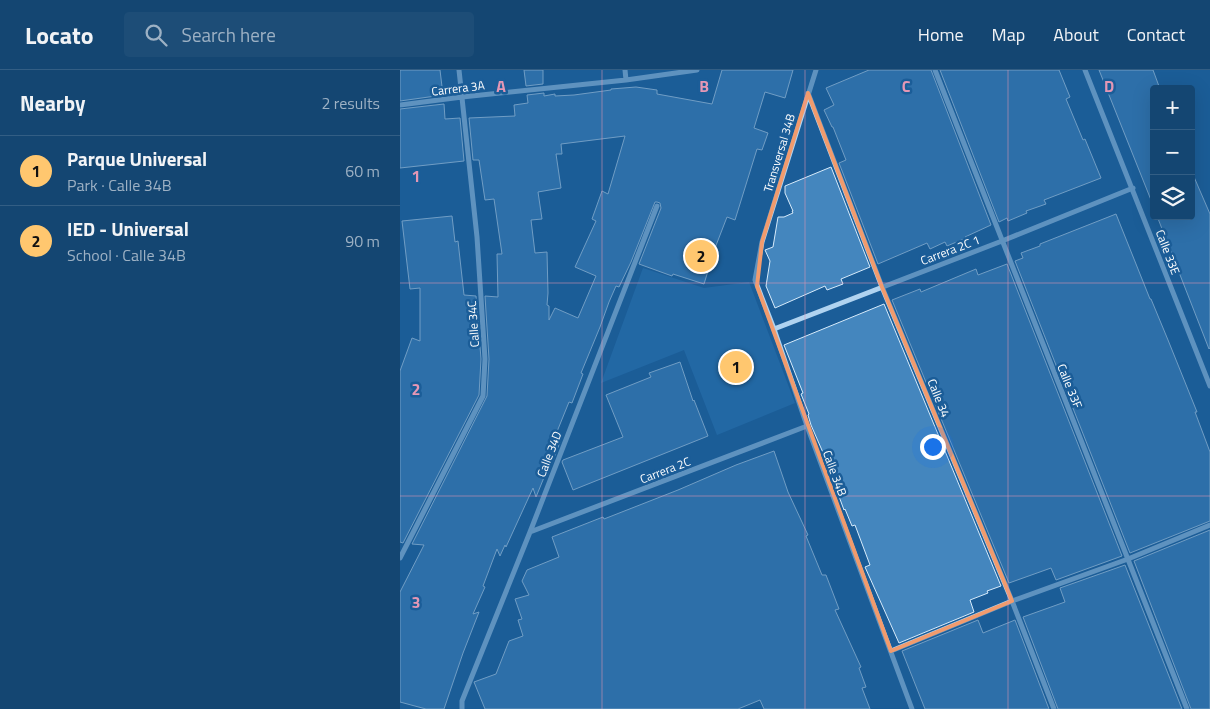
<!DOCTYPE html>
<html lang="en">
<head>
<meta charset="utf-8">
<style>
	body { margin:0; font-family:"Titillium Web",sans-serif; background:#1d4d77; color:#f1f3f6 }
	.controls { position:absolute; right:15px; top:15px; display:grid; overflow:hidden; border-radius:5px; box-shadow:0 5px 20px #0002 }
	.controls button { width:45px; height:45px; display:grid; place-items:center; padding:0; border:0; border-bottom:1px solid #335e84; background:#144672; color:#f1f3f6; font:25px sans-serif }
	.you { position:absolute; left:532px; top:376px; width:18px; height:18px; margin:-12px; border:4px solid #fff; border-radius:50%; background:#1a73e8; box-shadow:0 0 0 8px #1a73e833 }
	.badge { display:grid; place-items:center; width:32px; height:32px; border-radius:50%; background:#ffc76f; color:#111; font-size:16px; font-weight:700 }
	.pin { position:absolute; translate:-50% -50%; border:2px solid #fff; box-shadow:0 1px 5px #0006 }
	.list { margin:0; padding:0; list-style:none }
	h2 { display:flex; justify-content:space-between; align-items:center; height:65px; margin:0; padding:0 20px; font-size:21px }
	h2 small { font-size:16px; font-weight:400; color:#9db1c4 }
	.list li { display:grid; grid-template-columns:32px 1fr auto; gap:15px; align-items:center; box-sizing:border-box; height:70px; padding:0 20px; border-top:1px solid #335e84 }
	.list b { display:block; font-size:19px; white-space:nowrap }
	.list p { margin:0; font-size:16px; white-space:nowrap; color:#9db1c4 }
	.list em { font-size:16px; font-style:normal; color:#9db1c4 }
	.icon { flex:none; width:28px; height:28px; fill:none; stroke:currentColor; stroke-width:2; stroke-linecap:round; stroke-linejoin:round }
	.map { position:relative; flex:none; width:810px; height:639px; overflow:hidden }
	header { display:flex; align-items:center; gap:30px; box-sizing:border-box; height:70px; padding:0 25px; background:#144672; border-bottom:1px solid #335e84 }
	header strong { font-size:24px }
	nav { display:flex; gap:28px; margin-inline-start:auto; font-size:18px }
	.search { width:350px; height:45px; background:#1d4d77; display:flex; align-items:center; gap:12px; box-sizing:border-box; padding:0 18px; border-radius:5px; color:#9db1c4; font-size:19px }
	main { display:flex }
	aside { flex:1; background:#144672 }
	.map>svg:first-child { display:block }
	.green { fill:#2b76b4 }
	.building { fill:#4486be; stroke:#d7ebfb; fill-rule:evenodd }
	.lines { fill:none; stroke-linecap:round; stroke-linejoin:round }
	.minor { stroke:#b0d3f0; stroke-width:5 }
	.marked { fill:none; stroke:#f19b6d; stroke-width:4; stroke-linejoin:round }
	.grid { fill:none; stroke:#e497b5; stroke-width:1; stroke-opacity:0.55 }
	.labels { text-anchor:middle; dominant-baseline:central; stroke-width:5; stroke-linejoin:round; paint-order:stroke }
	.street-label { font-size:12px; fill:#fff; stroke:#1b5d98 }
	.grid-label { font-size:16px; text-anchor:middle; font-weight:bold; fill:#e497b5; stroke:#1b5d98; stroke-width:5; stroke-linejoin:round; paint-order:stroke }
</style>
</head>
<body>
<header>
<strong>Locato</strong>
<div class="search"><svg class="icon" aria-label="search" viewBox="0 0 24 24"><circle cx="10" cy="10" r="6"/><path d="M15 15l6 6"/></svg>Search here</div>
<nav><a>Home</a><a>Map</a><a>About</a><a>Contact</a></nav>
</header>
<main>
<aside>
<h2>Nearby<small>2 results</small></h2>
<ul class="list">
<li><span class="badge">1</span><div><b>Parque Universal</b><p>Park · Calle 34B</p></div><em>60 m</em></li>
<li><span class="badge">2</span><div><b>IED - Universal</b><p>School · Calle 34B</p></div><em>90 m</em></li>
</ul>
</aside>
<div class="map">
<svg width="810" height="639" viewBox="0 0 810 639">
	<rect width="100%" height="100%" fill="#1b5d98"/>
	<path class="green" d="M243,198L304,218L349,212L395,333L317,365L284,280L201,313Z"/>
	<path class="building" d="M0,0H40L43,25L0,31Z
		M124,0H143V14L126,16Z
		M322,0H393L385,28L365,22L354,58L368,63L362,80L357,79L335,150L327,147L315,178L304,214L273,204L272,206L239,194L261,138L260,133L257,132H255L231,192L219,217L216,216L209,232L200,257L181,303L183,304L172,333L169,332L154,369L160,372L147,406L145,405L136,427L133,418L106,477L105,475L100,486L97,479L83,516L85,517L73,544L79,542L63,583L44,639H26L0,632V522L24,475L12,474L87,326L89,289L85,226L98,227L97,184H102L94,129L85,130L79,90H73L69,48L115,46L114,35L128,33L127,25L144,23V26L155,24V26L174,25L211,20V19L236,17L257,20V24L312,34ZM225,66L208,124L202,121L192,149L196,151L175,197L196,206L178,248L155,238L149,250V236L147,235L148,223L147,182L135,183L131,150L142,149L138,122L161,118L156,84H162L161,74Z
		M469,0H531L591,155L565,167L566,168L547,176L545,172L530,179L527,173L478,194L439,93L446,90L433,57H432L424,40L434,35L426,18Z
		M540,0H659L670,27L666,29L683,70L685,69L701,108L644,130L646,134L626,141L627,143L608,151L607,148L599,152Z
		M699,0H753L760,19H754V135H753Z
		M44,34L45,49L60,48L64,91L0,98V39Z
		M431,97L470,197L441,209L443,214L427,220L425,216L375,238L366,216L370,191L365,180L373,177L378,147H384L393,143L392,141H393L385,123V116Z
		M791,100L810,144V278L809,279L757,146H791Z
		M716,144L750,229H751L768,270L797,342H795L810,382V451L730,483L615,191L623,188L621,183L640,176V174Z
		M52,146L55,172L58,171L64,225L76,226L81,289L79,325L3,473L0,472V301L12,268L20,271V218L10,219L2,151Z
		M607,194L722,486L656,510L651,498L609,513L492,230L520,219L521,222L576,199L578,205Z
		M484,234L601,516L587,521L588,523L570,530L574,542L499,573L465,497L470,495L455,455L452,456L445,439L444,440L430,402L431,401L411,355L408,345L409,344L401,324L403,323L384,275Z
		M280,292L293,331L294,330L308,366L173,420L162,392L163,390L223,367L206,325L251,307L249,303Z
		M374,381L388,422L408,465L406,466L422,505H426L439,539L435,540L461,597L459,598L466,617L462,618L470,639H364L360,630L338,639H85L74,612L96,604L109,571L123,566L118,550L122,549L115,529L129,525L122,511L127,500L159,487L152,467L203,447L204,449L278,420L336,395Z
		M810,460V639H791L734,491Z
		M725,495L782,639H658L623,547L665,532L660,518Z
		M578,550L583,563L615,550L649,639H525L502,581Z"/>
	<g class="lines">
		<path class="minor" d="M225,0L226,10
			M416,0L362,172L355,210L374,259L407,356L512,639
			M535,0L787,639
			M685,0L810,316
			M408,23L482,217L612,531L654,639
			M0,35L62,27L226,10L297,0
			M374,259L602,171L733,118
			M130,462L407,356
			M0,488L83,326L85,289L77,167L59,0
			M491,581L612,531L728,489L810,455
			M62,639V631L130,462L257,136"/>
	</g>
	<path d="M0 0H810V639H0ZM408,23L482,217L612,531L491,581L357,216L362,172Z" fill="#1b5d98" fill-opacity=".55" fill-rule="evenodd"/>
	<path class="marked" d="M408,23L482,217L612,531L491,581L357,216L362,172Z"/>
	<path class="grid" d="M202,0V639M405,0V639M608,0V639M0,213H810M0,426H810"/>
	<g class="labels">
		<g class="street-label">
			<text transform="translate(58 18) rotate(-7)">Carrera 3A</text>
			<text transform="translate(379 83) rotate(-73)">Transversal 34B</text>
			<text transform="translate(550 180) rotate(-21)">Carrera 2C 1</text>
			<text transform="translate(768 182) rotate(69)">Calle 33E</text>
			<text transform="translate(73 254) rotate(-94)">Calle 34C</text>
			<text transform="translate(670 316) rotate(68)">Calle 33F</text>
			<text transform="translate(539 328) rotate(68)">Calle 34</text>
			<text transform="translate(149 384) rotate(-69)">Calle 34D</text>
			<text transform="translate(265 400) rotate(-21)">Carrera 2C</text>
			<text transform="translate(435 403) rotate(70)">Calle 34B</text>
		</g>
	</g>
	<g class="grid-label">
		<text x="101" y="22">A</text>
		<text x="304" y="22">B</text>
		<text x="506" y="22">C</text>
		<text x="709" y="22">D</text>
		<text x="16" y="112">1</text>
		<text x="16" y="325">2</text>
		<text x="16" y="538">3</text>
	</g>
</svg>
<div class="controls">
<button>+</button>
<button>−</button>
<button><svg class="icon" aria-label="layers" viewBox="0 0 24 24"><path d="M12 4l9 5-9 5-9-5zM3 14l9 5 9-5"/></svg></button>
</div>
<div class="you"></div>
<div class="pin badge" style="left:336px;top:297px">1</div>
<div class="pin badge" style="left:301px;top:186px">2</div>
</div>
</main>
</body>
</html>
